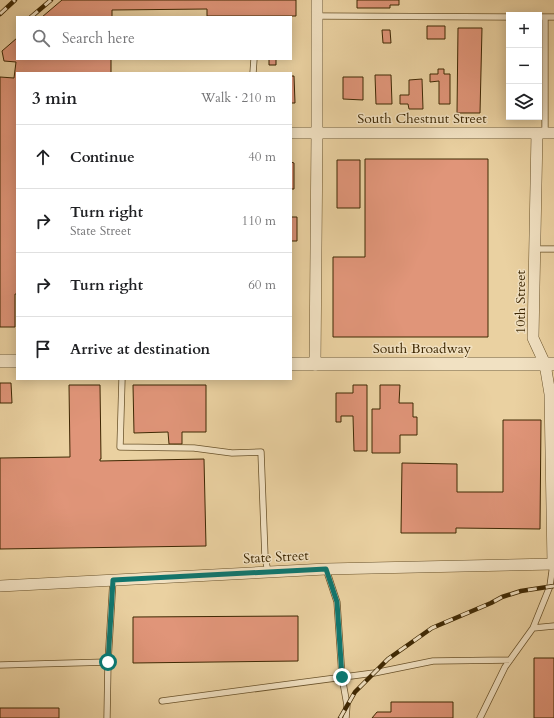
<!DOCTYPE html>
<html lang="en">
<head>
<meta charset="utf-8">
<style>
	body { margin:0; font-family:Cardo,serif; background:#f6f6f6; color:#202124 }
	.controls { position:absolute; right:12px; top:12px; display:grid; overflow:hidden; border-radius:0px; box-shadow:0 2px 10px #0003 }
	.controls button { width:36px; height:36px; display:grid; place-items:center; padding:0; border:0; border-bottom:1px solid #e0e0e0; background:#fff; color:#202124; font:20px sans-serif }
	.stop { position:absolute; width:12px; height:12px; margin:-9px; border:3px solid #0f766e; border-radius:50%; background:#fff }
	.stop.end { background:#0f766e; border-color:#fff; box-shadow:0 1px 4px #0008 }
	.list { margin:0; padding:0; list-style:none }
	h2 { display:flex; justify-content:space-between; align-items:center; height:52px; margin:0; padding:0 16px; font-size:17px }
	h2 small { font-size:13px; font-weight:400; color:#757577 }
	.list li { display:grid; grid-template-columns:26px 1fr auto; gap:12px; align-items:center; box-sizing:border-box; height:64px; padding:0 16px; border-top:1px solid #e0e0e0 }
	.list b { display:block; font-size:15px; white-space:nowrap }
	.list p { margin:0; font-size:13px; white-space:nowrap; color:#757577 }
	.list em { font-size:13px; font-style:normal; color:#757577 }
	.icon { flex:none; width:22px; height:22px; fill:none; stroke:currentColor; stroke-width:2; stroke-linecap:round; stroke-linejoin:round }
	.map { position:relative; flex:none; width:554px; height:718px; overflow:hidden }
	.search { position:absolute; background:#fff; box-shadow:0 2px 10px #0003; left:16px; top:16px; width:276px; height:44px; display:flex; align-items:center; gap:10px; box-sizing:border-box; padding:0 14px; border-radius:0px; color:#757577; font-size:15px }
	.panel { position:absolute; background:#fff; box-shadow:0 2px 10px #0003; left:16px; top:72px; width:276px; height:308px; border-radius:0px }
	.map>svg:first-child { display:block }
	.building { fill:#e09579; stroke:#3e2803 }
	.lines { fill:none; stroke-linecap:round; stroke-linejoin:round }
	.service-casing { stroke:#69522a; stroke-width:7 }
	.minor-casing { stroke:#69522a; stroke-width:12 }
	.tertiary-casing { stroke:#69522a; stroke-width:14 }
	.service { stroke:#f1e1c2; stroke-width:5.5 }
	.minor { stroke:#f1e1c2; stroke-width:11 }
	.tertiary { stroke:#f1e1c2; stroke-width:13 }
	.rail-casing { stroke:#3e2803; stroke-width:4.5 }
	.rail { stroke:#f1e1c2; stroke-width:3; stroke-dasharray:9; stroke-linecap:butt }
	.route { stroke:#0f766e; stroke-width:5 }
	.labels { text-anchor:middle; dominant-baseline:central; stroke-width:3; stroke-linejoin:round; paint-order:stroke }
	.street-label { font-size:14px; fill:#3e2803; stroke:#f1e1c2 }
</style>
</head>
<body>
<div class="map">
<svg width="554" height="718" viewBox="0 0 554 718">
	<rect width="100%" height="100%" fill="#ead1a1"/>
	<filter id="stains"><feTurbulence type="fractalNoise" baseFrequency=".005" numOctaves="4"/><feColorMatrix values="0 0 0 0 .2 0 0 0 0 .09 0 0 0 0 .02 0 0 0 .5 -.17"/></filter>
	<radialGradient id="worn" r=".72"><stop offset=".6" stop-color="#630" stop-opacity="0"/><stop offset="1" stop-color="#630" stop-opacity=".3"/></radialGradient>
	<path class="building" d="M62,0H296V16H207V9L112,10V17H42Z
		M357,0H399V5H390V8H357Z
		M427,26H445V39H427Z
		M458,28H482L480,113H457Z
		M382,30H390L391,43H383Z
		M17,38V59H111V73H17V294H15V327H0V77L14,78L16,62L4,61L2,51Z
		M269,59H276V65H269Z
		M438,69H444V74H450V104H439V81L430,82V74H438Z
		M375,75H391L392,104H376Z
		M291,76H294L295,103H291Z
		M343,77H363V100L343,99Z
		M422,79L423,109H409L408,104H400V95H409V80Z
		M365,159H488V337H333V257H365Z
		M337,160H360V208H337Z
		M291,162L294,163V189H291Z
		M291,217H297V241H291Z
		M0,383H11L12,403H0Z
		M69,385H100L101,459H100V461L204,459L206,546L0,549V458L70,457Z
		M133,385H206V432H182V444H169L168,432L134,433Z
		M353,385H367V451H354L353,416H341V422H336V393H353Z
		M380,385H400L399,403H413V417H417V435H400V453H372V409H380Z
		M503,420H541L540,529L456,528V533H401L402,463L457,464V492H503Z
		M298,616V661L133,663V617Z
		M534,658H554V718H534Z
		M391,702H453V718H372L377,712H391Z
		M0,708H59V718H0Z"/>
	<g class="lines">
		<defs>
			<path id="service" d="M317,16L509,17
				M539,17H554
				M253,73L254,59
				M545,133V17
				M535,249H554
				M122,379L120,447L194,448L232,453L261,452L265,557L268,572
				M326,569L337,602L342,677L347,705L346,718
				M533,628L550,586L553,564
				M0,665L108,662L113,580
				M162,701L374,673L433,661L510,660
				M107,718L108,662
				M480,718L505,667L533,628L554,626"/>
			<path id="minor" d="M291,133H554
				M537,133L533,338L545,364L550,394L553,564
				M315,365L317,133V0
				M0,586L326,569L554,564"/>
			<path id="tertiary" d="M0,361H17
				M291,364H554"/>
		</defs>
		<use href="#service" class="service-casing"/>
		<use href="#minor" class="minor-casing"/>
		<use href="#tertiary" class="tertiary-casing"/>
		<use href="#service" class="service"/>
		<use href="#minor" class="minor"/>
		<use href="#tertiary" class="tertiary"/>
		<defs>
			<path id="rail" d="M0,14L15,0
				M31,17L51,0
				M340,718L355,692L388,659L432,628L491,603L502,597L521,591L554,586"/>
		</defs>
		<use href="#rail" class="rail-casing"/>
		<use href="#rail" class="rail"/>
	</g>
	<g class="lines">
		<path class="route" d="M108,662L113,580L326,569L337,602L342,677"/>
	</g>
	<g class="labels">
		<g class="street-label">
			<text x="422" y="118">South Chestnut Street</text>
			<text transform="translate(520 302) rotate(-90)">10th Street</text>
			<text x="422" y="348">South Broadway</text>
			<text transform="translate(276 557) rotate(-3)">State Street</text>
		</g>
	</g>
	<rect width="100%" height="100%" filter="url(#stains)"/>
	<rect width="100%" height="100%" fill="url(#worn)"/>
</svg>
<div class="controls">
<button>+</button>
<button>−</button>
<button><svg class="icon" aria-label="layers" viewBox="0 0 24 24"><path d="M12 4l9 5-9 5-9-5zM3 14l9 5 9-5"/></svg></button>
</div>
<div class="stop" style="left:108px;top:662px"></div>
<div class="stop end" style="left:342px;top:677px"></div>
<div class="search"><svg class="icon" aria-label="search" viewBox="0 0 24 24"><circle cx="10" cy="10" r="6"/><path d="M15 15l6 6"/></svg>Search here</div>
<section class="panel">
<h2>3 min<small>Walk · 210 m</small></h2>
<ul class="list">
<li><svg class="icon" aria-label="ahead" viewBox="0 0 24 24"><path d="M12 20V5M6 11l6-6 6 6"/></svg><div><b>Continue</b></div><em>40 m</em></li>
<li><svg class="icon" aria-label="right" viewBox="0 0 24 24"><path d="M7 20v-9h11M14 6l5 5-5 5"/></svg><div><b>Turn right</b><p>State Street</p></div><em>110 m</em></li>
<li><svg class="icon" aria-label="right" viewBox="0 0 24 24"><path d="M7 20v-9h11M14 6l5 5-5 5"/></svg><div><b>Turn right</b></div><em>60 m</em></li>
<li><svg class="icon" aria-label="arrive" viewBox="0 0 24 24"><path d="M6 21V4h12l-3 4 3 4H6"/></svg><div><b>Arrive at destination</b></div></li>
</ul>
</section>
</div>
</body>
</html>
